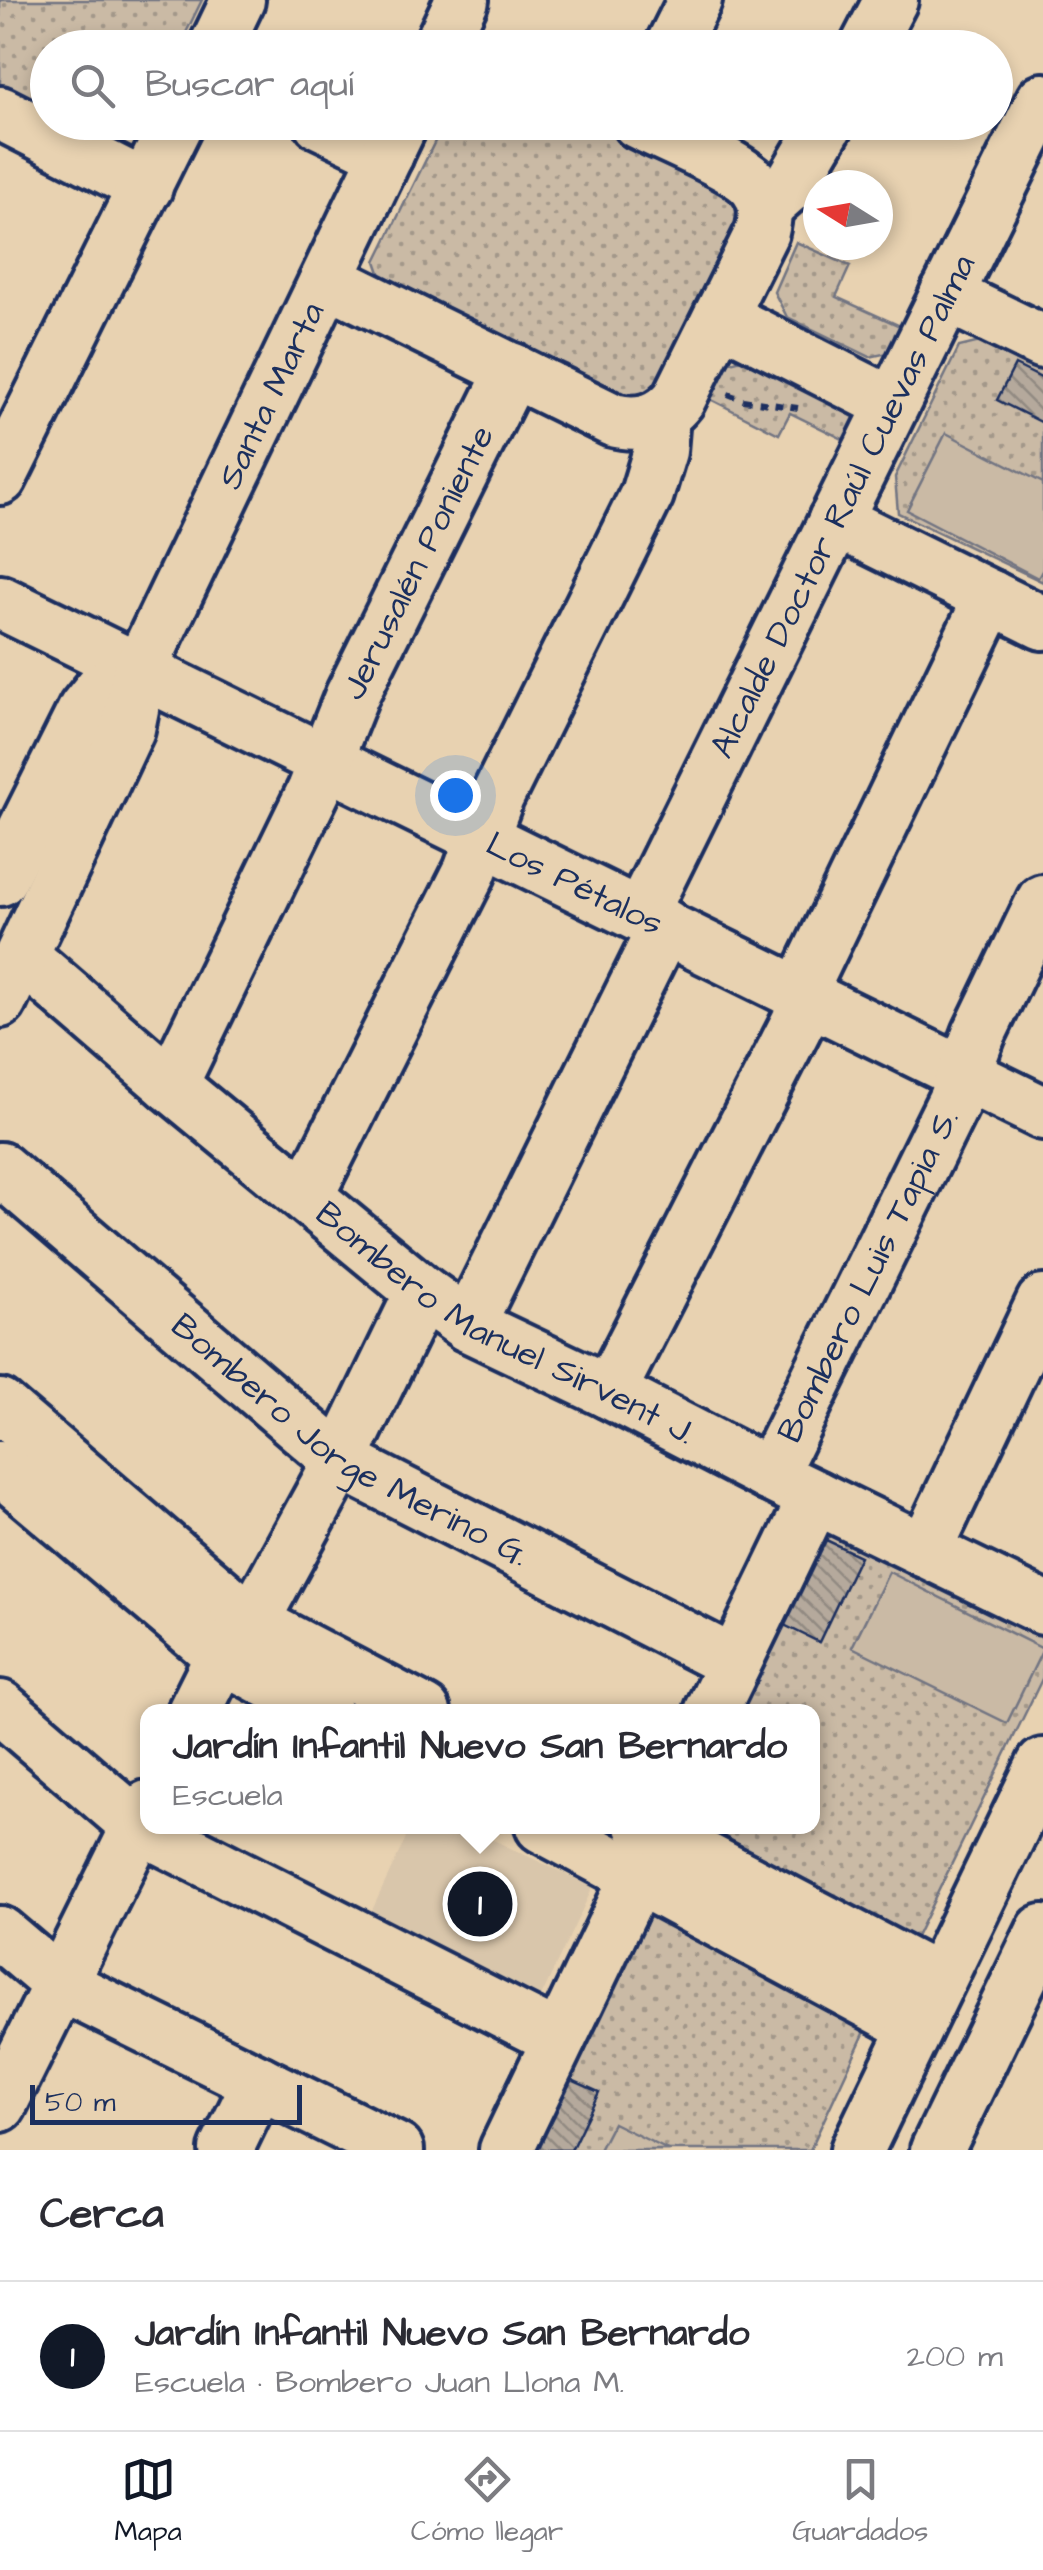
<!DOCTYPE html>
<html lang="es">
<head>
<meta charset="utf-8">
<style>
	body { margin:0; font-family:"Architects Daughter",sans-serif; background:#f2f2f3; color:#2b2b33 }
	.compass { position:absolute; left:803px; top:170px; width:90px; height:90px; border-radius:50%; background:#fff; box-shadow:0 5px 15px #0003; rotate:281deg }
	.scale { position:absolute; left:30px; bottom:25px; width:272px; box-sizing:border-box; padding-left:10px; border:5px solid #1b2f5e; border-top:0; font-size:28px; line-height:35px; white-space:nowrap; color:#1b2f5e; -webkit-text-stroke:8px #e8d2b1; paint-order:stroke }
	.you { position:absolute; left:455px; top:795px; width:35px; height:35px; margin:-25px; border:8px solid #fff; border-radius:50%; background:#1a73e8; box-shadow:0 0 0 15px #1a73e833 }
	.badge { display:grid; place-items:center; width:65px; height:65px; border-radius:50%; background:#111827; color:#fff; font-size:32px; font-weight:700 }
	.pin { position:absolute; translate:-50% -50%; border:5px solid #fff; box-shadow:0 2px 10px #0006 }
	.popup { position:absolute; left:140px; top:1704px; width:680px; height:130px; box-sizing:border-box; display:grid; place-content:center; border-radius:20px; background:#fff; filter:drop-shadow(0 2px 8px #0005); font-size:32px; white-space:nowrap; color:#7c7c81 }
	.popup b { font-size:38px; color:#2b2b33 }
	.popup::after { content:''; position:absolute; left:50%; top:100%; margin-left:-20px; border:20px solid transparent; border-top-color:#fff }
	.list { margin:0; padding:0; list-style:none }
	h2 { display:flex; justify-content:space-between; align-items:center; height:130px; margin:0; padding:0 40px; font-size:42px }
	h2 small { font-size:32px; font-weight:400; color:#7c7c81 }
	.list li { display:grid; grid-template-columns:65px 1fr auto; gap:30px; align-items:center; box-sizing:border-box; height:150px; padding:0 40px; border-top:2px solid #e1e1e2 }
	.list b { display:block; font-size:38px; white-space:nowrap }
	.list p { margin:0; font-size:32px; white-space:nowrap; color:#7c7c81 }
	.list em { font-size:32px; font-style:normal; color:#7c7c81 }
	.icon { flex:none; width:55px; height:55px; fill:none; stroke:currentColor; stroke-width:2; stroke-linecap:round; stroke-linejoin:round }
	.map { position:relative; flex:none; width:1043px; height:2150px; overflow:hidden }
	.search { position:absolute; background:#fff; box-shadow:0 5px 15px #0003; left:30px; right:30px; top:30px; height:110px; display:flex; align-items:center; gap:25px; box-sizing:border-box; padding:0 35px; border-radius:55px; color:#7c7c81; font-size:38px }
	.sheet { height:280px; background:#fff }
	nav { display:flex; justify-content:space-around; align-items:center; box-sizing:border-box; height:140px; border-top:2px solid #e1e1e2; background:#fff; font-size:28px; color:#7c7c81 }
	nav a { display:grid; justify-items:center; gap:5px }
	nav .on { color:#111827 }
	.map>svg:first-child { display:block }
	.built { fill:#d9c6ab }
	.grass { fill:url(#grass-dots); stroke:#727482; stroke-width:2.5 }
	.pitch { fill:#cabaa5; stroke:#727482; stroke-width:2.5 }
	.building { fill:url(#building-back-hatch); stroke:#1b2f5e; stroke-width:2.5 }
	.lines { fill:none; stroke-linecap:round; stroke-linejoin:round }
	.minor-casing { stroke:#1b2f5e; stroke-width:60 }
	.path { stroke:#1b2f5e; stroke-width:6; stroke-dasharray:8 8; stroke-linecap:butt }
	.minor { stroke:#e8d2b1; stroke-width:52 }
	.labels { text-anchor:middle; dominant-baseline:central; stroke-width:8; stroke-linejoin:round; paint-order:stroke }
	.street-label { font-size:35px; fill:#1b2f5e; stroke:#e8d2b1 }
</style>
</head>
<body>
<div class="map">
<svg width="1043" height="2150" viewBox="0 0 1043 2150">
	<defs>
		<pattern id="grass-dots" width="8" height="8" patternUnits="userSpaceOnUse" patternTransform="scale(2.5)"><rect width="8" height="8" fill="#cabaa5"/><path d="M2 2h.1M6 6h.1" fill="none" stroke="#a3988a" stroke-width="1.8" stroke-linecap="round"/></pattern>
		<pattern id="building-back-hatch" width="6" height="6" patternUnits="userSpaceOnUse" patternTransform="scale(2.5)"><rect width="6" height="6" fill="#b5a99c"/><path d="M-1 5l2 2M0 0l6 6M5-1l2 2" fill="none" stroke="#928a82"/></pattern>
	</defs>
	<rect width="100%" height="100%" fill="#e8d2b1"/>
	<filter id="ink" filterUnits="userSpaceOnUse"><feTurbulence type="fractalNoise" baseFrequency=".01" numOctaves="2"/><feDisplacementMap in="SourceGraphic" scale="20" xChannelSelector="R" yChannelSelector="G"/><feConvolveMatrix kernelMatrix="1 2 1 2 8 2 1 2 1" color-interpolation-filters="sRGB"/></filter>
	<g filter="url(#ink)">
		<path class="built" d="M411,1827H466L593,1887L538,2003L367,1921Z"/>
		<path class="grass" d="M0,0H202L179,47L48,48L47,114L0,91Z
			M65,123H143L136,137L107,143Z
			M444,123H598L730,188L740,218L657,398L624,402L384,284L376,261Z
			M796,242L850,266L836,297L900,326L888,353L870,357L787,317L774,292Z
			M980,342L1043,371V582L898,513L895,477L959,347Z
			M753,356L853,407L858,428L851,443L790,413L779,434L708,398L726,363Z
			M828,1517L1043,1626V1677L913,1943L697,1827L812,1826V1712L731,1711Z
			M640,1909L868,2025L810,2150H526Z"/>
		<path class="pitch" d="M946,433L1043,483V569L1038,578L907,510Z
			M889,1572L1043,1649L1007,1723L852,1647Z
			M613,2123L668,2150H599Z"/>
		<path class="building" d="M1015,365L1043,379V423L997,400Z
			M824,1539L860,1556L819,1642L784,1625Z
			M563,2076L599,2092L571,2150H528Z"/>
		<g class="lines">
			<defs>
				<g id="minor">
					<path d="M215,48L238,0"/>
					<path d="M439,48L462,0"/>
					<path d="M671,48L695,0"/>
					<path d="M866,48L891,0"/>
					<path d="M0,113L146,187"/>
					<path d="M320,122L387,154"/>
					<path d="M766,206L792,183L828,122"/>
					<path d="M328,280L613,420C640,427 663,420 679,399L762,232C766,216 767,201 756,187C741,166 665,136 638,122"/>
					<path d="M946,295L1043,342"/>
					<path d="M720,317L892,404"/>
					<path d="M0,478L177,122"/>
					<path d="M835,520L1043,623"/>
					<path id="s1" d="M0,602L1043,1113"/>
					<path d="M0,879L85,709L101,689L140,669"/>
					<path id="s2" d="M641,914L1043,100"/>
					<path id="s3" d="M22,956L171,1085L422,1292L468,1325L609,1392L770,1475L1043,1608"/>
					<path d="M800,993L991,597"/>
					<path id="s4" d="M0,1001L128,729L140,669L402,122"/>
					<path id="s5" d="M171,1085L314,790L352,695L513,370"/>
					<path id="s6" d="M0,1169L340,1461L734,1663"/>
					<path d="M307,1195L470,871L497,797L647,494L660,451L663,415"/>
					<path d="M468,1325L665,926"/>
					<path d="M609,1392L810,998"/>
					<path d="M0,1406L252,1622L424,1712"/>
					<path d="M0,1468L222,1656L325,1712"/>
					<path id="s7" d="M770,1475L954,1101L979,1034L1043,901"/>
					<path d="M925,1551L1043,1302"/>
					<path d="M0,1707L138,1826L559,2039"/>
					<path d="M194,1712L222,1656L252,1622L340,1461L422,1292"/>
					<path d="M711,1712L815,1497"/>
					<path d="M542,1826L916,2027"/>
					<path d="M642,1826L938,1981"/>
					<path d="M0,1933L60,1984L397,2150"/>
					<path d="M0,2105L148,1807"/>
					<path d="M226,2150L259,2082"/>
					<path d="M506,2150L637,1877"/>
					<path d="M857,2150L1043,1765"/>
					<path d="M937,2150L1043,1931"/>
				</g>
			</defs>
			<use href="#minor" class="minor-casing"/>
			<path class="path" d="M728,394L743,400L798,408"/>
			<use href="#minor" class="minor"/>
		</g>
	</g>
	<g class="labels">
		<g class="street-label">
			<text stroke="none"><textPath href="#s4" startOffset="665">Santa Marta</textPath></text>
			<text stroke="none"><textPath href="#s2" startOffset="455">Alcalde Doctor Raúl Cuevas Palma</textPath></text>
			<text stroke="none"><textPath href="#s5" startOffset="578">Jerusalén Poniente</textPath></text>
			<text stroke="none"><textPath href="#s1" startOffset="640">Los Pétalos</textPath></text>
			<text stroke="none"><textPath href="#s7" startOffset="222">Bombero Luis Tapia S.</textPath></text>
			<text stroke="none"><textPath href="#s3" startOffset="610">Bombero Manuel Sirvent J.</textPath></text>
			<text stroke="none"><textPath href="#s6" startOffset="445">Bombero Jorge Merino G.</textPath></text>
		</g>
	</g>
</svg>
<svg class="compass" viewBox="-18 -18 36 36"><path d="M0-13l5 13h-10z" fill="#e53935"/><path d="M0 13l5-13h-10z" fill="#7c7c81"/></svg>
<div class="scale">50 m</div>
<div class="you"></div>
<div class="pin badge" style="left:480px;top:1904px">1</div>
<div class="popup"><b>Jardín Infantil Nuevo San Bernardo</b>Escuela</div>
<div class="search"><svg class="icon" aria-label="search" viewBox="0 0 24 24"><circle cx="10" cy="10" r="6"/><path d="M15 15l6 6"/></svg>Buscar aquí</div>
</div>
<section class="sheet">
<h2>Cerca<small></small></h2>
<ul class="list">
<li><span class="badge">1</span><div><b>Jardín Infantil Nuevo San Bernardo</b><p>Escuela · Bombero Juan Llona M.</p></div><em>200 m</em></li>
</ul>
</section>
<nav>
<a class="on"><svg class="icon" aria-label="map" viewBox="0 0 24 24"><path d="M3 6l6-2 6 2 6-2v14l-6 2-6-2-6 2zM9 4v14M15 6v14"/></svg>Mapa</a>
<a><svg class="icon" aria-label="directions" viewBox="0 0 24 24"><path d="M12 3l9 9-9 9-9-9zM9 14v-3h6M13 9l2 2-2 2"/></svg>Cómo llegar</a>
<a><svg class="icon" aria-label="saved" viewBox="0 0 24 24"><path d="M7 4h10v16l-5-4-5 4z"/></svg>Guardados</a>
</nav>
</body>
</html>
